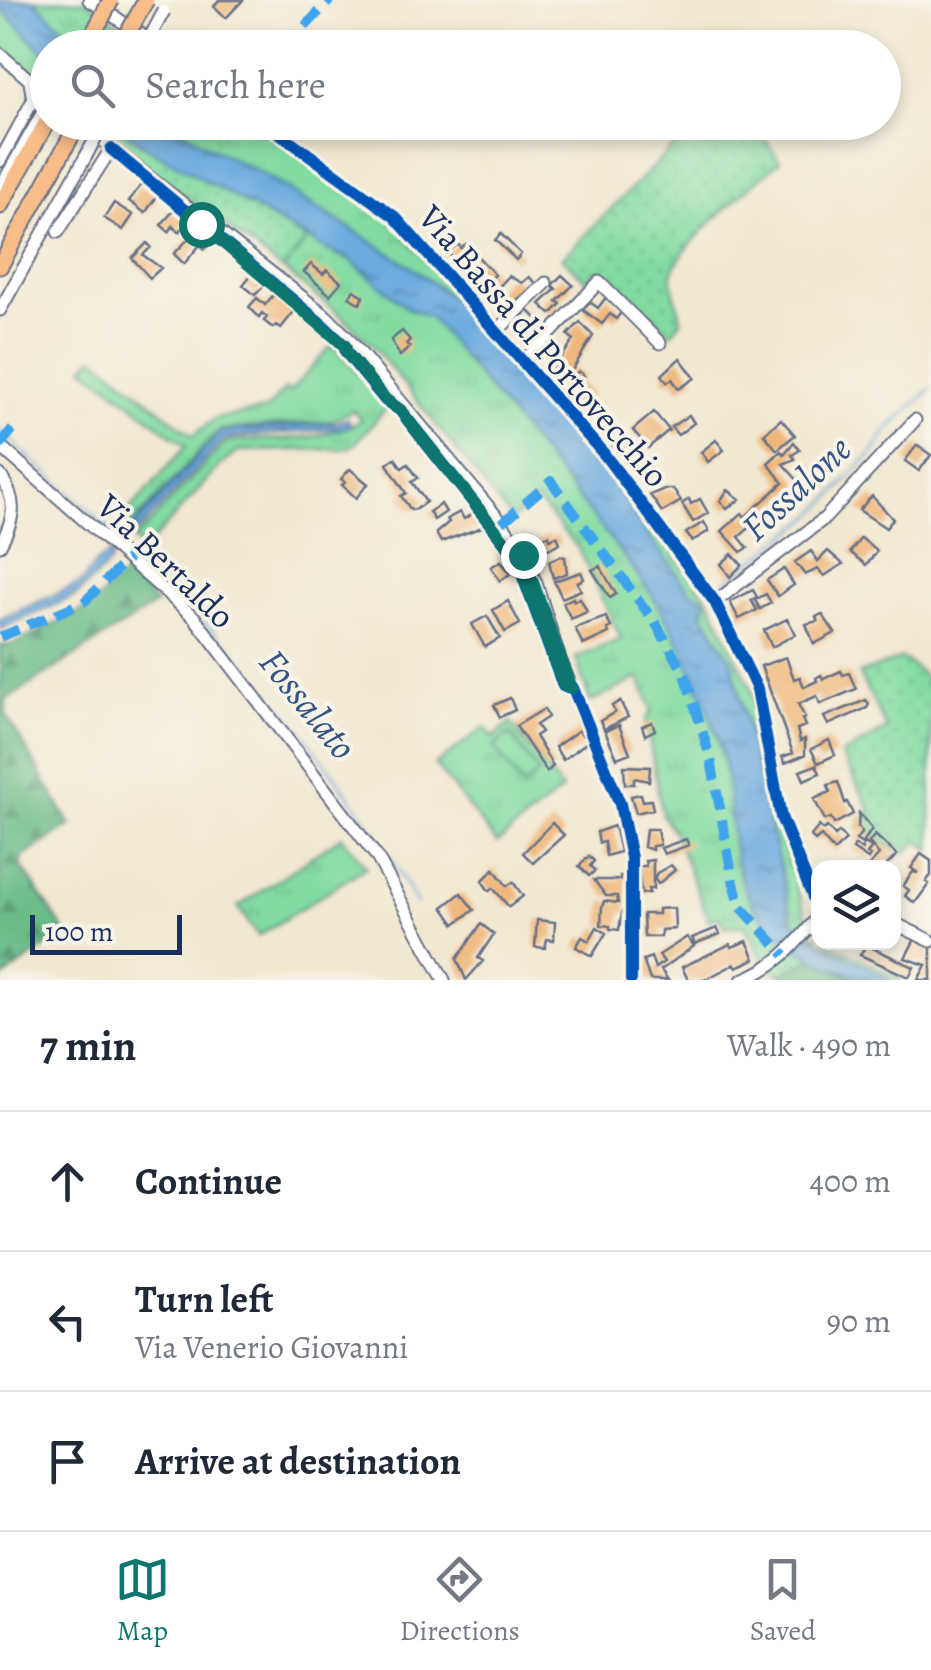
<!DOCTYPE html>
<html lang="en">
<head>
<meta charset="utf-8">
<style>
	body { margin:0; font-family:Alegreya,serif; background:#f6f6f7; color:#1f2937 }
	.controls { position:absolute; right:30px; bottom:30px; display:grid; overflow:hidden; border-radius:20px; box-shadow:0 5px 15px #0003 }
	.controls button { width:90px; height:90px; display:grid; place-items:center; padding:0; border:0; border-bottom:2px solid #e0e1e3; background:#fff; color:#1f2937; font:50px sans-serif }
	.scale { position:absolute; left:30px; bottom:25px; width:152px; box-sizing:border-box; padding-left:10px; border:5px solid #1b2f5e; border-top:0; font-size:28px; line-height:35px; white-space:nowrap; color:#1b2f5e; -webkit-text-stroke:8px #f7f3e8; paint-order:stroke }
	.stop { position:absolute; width:30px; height:30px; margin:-22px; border:8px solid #0f766e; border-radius:50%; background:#fff }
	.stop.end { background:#0f766e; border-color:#fff; box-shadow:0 2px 10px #0008 }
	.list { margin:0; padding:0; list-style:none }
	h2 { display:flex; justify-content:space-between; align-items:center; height:130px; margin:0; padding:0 40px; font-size:42px }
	h2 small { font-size:32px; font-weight:400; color:#747a83 }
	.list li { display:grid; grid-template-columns:65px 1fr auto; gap:30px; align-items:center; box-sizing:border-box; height:140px; padding:0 40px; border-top:2px solid #e0e1e3 }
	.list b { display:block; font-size:38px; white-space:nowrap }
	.list p { margin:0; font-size:32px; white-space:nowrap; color:#747a83 }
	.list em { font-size:32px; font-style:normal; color:#747a83 }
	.icon { flex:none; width:55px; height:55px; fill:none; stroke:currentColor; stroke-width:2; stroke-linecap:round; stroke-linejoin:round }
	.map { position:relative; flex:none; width:931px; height:980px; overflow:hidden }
	.search { position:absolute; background:#fff; box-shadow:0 5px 15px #0003; left:30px; right:30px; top:30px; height:110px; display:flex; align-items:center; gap:25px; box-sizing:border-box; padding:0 35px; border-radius:55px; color:#747a83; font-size:38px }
	.sheet { height:550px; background:#fff }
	nav { display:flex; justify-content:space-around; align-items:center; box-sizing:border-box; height:140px; border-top:2px solid #e0e1e3; background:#fff; font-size:28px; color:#747a83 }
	nav a { display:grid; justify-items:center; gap:5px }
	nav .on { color:#0f766e }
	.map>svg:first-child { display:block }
	.grass { fill:url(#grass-tufts); stroke:#4e8680; stroke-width:2.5 }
	.forest { fill:url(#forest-firs); stroke:#427673; stroke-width:2.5 }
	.garden { fill:url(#garden-dots); stroke:#4e8680; stroke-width:2.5 }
	.pitch { fill:#82dca2; stroke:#4e8680; stroke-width:2.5 }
	.water { fill:url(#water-ripples); stroke:#446d9e; stroke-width:2.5 }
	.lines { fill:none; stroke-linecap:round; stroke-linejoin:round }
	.stream { stroke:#6cabdf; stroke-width:2.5 }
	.building { fill:#efb77a }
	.minor-casing { stroke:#667086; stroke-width:15 }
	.highway-casing { stroke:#667086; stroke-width:19 }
	.minor { stroke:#fff; stroke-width:11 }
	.highway { stroke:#f8bd89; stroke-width:15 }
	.minor-bridge-casing { stroke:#667086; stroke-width:15; stroke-linecap:butt }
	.highway-bridge-casing { stroke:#667086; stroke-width:19; stroke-linecap:butt }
	.minor-bridge { stroke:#fff; stroke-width:11 }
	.highway-bridge { stroke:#f8bd89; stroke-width:15 }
	.quiet { stroke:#3da3ed; stroke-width:10; stroke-dasharray:20 10; stroke-linecap:butt }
	.cycleway-casing { stroke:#f7f3e8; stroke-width:19 }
	.cycleway { stroke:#0057b8; stroke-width:12 }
	.route { stroke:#0f766e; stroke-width:12 }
	.labels { text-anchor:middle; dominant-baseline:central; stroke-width:8; stroke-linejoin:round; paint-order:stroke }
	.street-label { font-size:35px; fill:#1b2f5e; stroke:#f7f3e8 }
	.water-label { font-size:38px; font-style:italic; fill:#335485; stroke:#f7f3e8 }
</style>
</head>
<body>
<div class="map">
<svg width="931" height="980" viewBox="0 0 931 980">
	<defs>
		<pattern id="grass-tufts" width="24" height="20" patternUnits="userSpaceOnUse" patternTransform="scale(2.5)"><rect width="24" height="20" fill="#82dca2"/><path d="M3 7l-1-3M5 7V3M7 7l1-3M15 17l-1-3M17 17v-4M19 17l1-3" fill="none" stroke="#70bd8e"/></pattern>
		<pattern id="forest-firs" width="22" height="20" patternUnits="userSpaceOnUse" patternTransform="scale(2.5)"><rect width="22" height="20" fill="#69bc88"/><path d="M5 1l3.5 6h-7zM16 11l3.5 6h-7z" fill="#569972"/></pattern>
		<pattern id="garden-dots" width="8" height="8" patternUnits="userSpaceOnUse" patternTransform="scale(2.5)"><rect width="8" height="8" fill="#82dca2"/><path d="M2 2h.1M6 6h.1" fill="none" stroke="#70bd8e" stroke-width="1.8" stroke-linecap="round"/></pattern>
		<pattern id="water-ripples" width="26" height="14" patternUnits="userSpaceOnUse" patternTransform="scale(2.5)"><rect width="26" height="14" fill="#6cabdf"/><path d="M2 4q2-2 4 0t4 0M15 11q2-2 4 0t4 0" fill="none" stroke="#588cb8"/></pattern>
	</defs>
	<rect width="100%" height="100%" fill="#f7f3e8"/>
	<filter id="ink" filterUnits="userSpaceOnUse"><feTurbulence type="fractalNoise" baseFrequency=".01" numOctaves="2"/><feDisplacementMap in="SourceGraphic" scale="20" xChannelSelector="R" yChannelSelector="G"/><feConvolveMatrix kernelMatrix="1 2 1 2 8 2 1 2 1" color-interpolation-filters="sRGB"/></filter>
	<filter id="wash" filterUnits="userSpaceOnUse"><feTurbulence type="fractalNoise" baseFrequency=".0048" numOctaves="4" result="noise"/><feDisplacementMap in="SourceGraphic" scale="40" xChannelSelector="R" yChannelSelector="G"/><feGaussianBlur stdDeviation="2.25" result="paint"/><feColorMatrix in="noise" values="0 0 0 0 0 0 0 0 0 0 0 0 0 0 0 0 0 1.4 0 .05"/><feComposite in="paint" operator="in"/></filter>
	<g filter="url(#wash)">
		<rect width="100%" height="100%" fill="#f2e8d1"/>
		<path class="grass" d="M0,0H85L152,47L48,48L47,86L0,47Z
			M90,123H259L373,203L449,284L613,470L710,601L751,688L766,751L776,818L811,932L818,936V942L830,943L904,980H787L764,962L745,926H724L721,917L709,920L674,832L662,815L646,720L652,710L639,678L590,702L576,658L621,639L578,548L536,500L512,520L371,343L338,313L208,210Z
			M332,345L388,406L354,445L344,449L239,451L220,466L143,551L134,540L227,441C269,438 325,443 361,420L353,410L332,421L219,430L128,530L116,526L186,446L84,367L95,357L193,436L216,418L266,410L285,389L290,392Z
			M511,723L562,790L497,843L435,765L485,727L493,738Z
			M342,836L366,867L258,936L238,907Z"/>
		<path class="forest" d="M127,572L156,604L6,700V715L71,825L24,856L20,864L66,933L0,980V646L14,644L91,606Z
			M812,959L857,980H787L781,974Z"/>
		<path class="garden" d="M90,123H115L143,145L306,238L304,243L283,270Z
			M697,123H754L780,161C757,181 675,248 672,275C670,288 680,306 681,321L671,334L605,274L594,271L587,281L562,258Z
			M902,658L921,673L931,689V851L919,841L904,854L858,827L871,810L841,755L887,729L859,674Z"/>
		<path class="pitch" d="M510,734L539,773L523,787L494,747Z"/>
		<path class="water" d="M0,0H34L83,47L48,48L47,56L0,7Z
			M115,123H171L208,146L268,177L409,265L453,299L599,461L652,541L692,593L704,598L706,604L702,611L732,661L792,919C817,945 859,961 892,980C843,980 784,950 756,909C726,866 734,811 724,763C715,722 699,686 682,649C661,601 625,558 593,517C540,450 484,384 430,317L409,309L350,260L327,250L143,145Z
			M348,419L350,425L344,428L225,438L130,539L127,534L221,432L336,423Z
			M111,553V562L77,595L0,629V619L81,583L97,562Z"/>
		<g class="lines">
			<path class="stream" d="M0,428L21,450L116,534
				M138,554C245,658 345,773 417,904
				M714,591L814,515L871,455L889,428L931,389"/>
		</g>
		<g id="blocks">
			<path class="building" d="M219,0H243L226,18L214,6Z
				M141,185L158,195L145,213L129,201Z
				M114,203L133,215L123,230L104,218Z
				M176,208L189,220L179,232L173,226L169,232L161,225Z
				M200,227L213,241L205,249L200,245L184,264L174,254Z
				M501,234L521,254L516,260L495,240Z
				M147,243L151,247L143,255L161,268L150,278L132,258Z
				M458,244L461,248L466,244L495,275L479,289L451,257L449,251Z
				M311,264L323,274L327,270L341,282L330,295L304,272Z
				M251,275L264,286L255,295L243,285Z
				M562,275L573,285L557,301L561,304L551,314L540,304L556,289L552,285Z
				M509,276L522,283L529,277L537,284L507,308L493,293Z
				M354,290L364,296L360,304L349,297Z
				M275,293L296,309L281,328L276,325L273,328L264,321L267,317L262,313L259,317L249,307L257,298L265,305Z
				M607,296L622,311L616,319L610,314L602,324L583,310L590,302L598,308Z
				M528,310L542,324L532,334L518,320Z
				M580,322L593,336L571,372L574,375L579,371L584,376L579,381L593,397L578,410L548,375L574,340L568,335Z
				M402,331L410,340L406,344L410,347L400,356L391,340Z
				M680,358L695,378L679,389L672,379L667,382L662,375Z
				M654,412L669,430L648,448L633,430Z
				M689,415L694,423L678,435L671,427Z
				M781,419L795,435L777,450L764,434Z
				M608,423L636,455L634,457L638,463L632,468L600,430Z
				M716,440L724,450L708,462L701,452Z
				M794,442L800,450L792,455L795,459L783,464L800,483L739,537L748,548L741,552L722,531L742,513L745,517L783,483L768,463L781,451L784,454Z
				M917,445L931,455L919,471L905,461Z
				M395,458L402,468L408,464L418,478L412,482L426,502L416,509L411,510L401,496L406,493L387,464Z
				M350,469L368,484L356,498L342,485L345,482L341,479Z
				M664,489H673L681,501L662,512L650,495Z
				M728,490L740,499L727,509L720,501Z
				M872,496L893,519L886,528L859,510Z
				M689,499L691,504L700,499L708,513L693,522L682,504Z
				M441,504L446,512L434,520L429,512Z
				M479,510L488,525L441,542L436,533L449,522L447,519L460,512L464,519Z
				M704,522L709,531L692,541L686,533Z
				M549,535L550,539L557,536L560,543L542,552L539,539Z
				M861,538L877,551L866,565L850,552Z
				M811,551L818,561L828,551L843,564L824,576L818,569L805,575L795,562Z
				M732,554L742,565L730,577L721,564Z
				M561,556L565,557L567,573L553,578L549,561Z
				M501,561L510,574L500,581L491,567Z
				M600,566L616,594L610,598L592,570Z
				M784,569L794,585L778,596L767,580Z
				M581,572L584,579L577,582L581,590L562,598L554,581Z
				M753,590L757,597L751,600L757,610L739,619L730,602Z
				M766,594L771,603L760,609L755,600Z
				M573,598L574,601L580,598L587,612L571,619L563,603Z
				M508,601L520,624L505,632L493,610Z
				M822,614L835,633L814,644L806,624L818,621L816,617Z
				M487,616L500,638L485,647L472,624Z
				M606,617L611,627L607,629L609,633L583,645L575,628Z
				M787,619L796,634L772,647L764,630Z
				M786,657L794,679L800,677L804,687L817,681L816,678L821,675L823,679L841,671L843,675L849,673L856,689L820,704L817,696L798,704L805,718L802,719L805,726L797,729L800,741L805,739V755L785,763L782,757L793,753L761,666Z
				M510,698L515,710L500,717L494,705Z
				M866,700L869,704L867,708L828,725L824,717Z
				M620,701L628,717L604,729L600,721L615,712L612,706Z
				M544,709L548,717L536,725L541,732L535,736L553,766L547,772L516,726Z
				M652,722L655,730L645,735L642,726Z
				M619,725L630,753L617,758L605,731Z
				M579,730L587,742L563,760L555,747Z
				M829,740L835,755L818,763L811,749Z
				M816,765L820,773L804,780L800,771Z
				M624,766L650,767L649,781L634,778V784H625Z
				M838,782L845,803L847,802L853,814L834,824L831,818L825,820L814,799L830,792L828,785Z
				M641,794L643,801L651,800L653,809L636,813L631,796Z
				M859,813L872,829L862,844L856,840L862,832L858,827Z
				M552,823L564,835L533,863L523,853Z
				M614,826L620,852L606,856L604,842L599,843L597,832Z
				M819,826L823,830L827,827L835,836L839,832L846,840L834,851L821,836L815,841L811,836Z
				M646,829H657L660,845L652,846V850L644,847Z
				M875,835L897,855L884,868H867L879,855L869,842Z
				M686,839L689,845L664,854L661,848Z
				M864,842L872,848L867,854L870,856L868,859L853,849L855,845L862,850Z
				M921,854L931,861V875L926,882L929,884L915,903L905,896L909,890L903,886L913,872L918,873L911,868Z
				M589,856L594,861L590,866L595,871L589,876L579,866Z
				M653,860V889H648L649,893L641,894L639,866H646L645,861Z
				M671,865L675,870L658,884L654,878L657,873Z
				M494,869L507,886L513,882L523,896L509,907L493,888L489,891L482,881Z
				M620,876H627V913L622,912L619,930L610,929V926L601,925L602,907L604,901L618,903L617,896H606L594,880H620Z
				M461,893L474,910L455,924L443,907Z
				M674,908L675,929L661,930V937H644L643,914H658V909Z
				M537,920L555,922L554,940L547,939L545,948L535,947Z
				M481,924L494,934L478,958L483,961L466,980L457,959Z
				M597,927L606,933L592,956L576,947L582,937L589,941Z
				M717,928L720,934L695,944L692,938Z
				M687,937L694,946L661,970L668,980H650L643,960L651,957L655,968L664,962L659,955Z
				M915,939L931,947V980H918L926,965L905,958Z
				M747,941L755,959L737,967L735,964L704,980H688L682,967L730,944L732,947Z
				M866,945L914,967L909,977L860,955Z"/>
		</g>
	</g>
	<g filter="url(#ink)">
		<use href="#blocks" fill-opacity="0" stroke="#667086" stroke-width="2.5"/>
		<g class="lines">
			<defs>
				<path id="minor" d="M89,0L162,48
					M0,54L48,96
					M79,122L325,315L348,338L502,523L523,555L536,583L560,660L620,804L631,858V980
					M264,122L395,217L604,454L715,602L757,689L781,817L815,902
					M0,161L33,100L30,82
					M0,188L48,103
					M58,232L111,149
					M0,310L86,156
					M496,332L546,283
					M523,362L599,282L660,343
					M0,446L194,617L377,857L444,980
					M0,475C18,501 15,518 0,545
					M715,602L825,518L915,420
					M894,923L931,941
					M742,980C776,967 795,945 818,917"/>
				<path id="highway" d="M0,206L48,120
					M0,266L79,122"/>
			</defs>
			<use href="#minor" class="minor-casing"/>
			<use href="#highway" class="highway-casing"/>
			<use href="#minor" class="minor"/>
			<use href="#highway" class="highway"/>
			<defs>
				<path id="minor-bridge" d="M144,48L164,11
					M86,156L104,122"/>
				<path id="highway-bridge" d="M86,48L111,0
					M120,48L146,0"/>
			</defs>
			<use href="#minor-bridge" class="minor-bridge-casing"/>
			<use href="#highway-bridge" class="highway-bridge-casing"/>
			<use href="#minor-bridge" class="minor-bridge"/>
			<use href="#highway-bridge" class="highway-bridge"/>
			<path class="quiet" d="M285,48L330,0
				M0,445L18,423
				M502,523L551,481L656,624L685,674L711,760L733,880L741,907L785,955
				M0,637L84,602L129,558"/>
			<defs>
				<path id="cycleway" d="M264,122L395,217L604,454L715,602L757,689L781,817L815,902
					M111,149L323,325L345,346L346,352L385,400L400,410L508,546L520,568L563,686L573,688L620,804L631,858V980"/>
			</defs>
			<use href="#cycleway" class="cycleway-casing"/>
			<use href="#cycleway" class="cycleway"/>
		</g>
	</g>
	<g class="lines" filter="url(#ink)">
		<path class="route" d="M201,224L345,346L346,352L386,400L400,410L508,546L520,568L564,686L572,688L523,555"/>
	</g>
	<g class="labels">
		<g class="street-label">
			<text transform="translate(544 346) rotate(49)">Via Bassa di Portovecchio</text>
			<text transform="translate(166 561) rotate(44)">Via Bertaldo</text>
		</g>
		<g class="water-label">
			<text transform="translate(796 488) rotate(-43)">Fossalone</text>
			<text transform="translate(308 704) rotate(51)">Fossalato</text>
		</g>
	</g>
</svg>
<div class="controls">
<button><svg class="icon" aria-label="layers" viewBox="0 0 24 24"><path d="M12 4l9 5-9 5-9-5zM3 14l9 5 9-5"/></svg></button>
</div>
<div class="scale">100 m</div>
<div class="stop" style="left:201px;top:224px"></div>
<div class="stop end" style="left:523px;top:555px"></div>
<div class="search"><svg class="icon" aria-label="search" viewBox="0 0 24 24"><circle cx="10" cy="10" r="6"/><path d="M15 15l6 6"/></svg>Search here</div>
</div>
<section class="sheet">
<h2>7 min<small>Walk · 490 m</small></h2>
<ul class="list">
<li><svg class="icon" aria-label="ahead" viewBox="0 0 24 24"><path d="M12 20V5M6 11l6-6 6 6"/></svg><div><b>Continue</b></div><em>400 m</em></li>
<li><svg class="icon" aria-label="left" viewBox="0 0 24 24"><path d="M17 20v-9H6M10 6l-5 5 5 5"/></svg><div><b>Turn left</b><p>Via Venerio Giovanni</p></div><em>90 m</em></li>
<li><svg class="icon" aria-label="arrive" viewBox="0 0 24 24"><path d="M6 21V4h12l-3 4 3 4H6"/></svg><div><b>Arrive at destination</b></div></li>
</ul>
</section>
<nav>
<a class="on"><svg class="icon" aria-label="map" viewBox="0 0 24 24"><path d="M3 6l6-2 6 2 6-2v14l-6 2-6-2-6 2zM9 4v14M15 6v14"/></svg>Map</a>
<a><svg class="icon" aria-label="directions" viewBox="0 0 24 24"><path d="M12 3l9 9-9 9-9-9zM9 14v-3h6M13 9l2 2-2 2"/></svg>Directions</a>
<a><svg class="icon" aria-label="saved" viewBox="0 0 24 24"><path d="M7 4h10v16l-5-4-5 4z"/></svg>Saved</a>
</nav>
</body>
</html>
